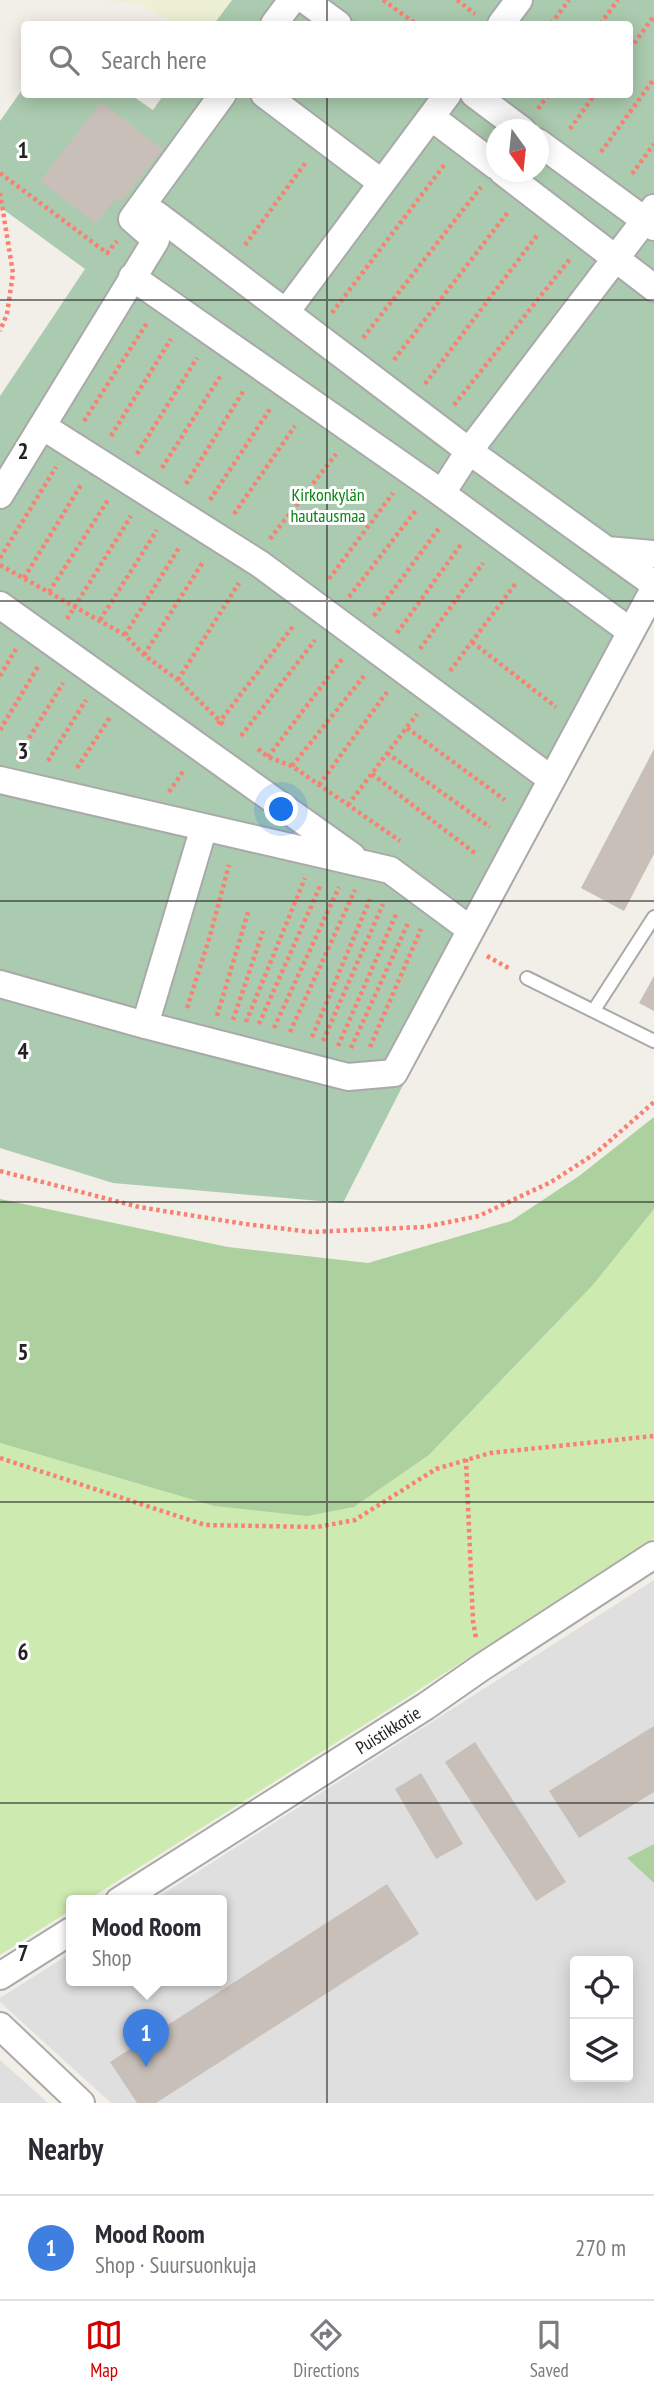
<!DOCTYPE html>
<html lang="en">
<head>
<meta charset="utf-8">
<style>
	body { margin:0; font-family:"PT Sans Narrow",sans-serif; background:#f7f7f7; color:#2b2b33 }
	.controls { position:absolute; right:21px; bottom:21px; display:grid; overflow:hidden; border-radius:7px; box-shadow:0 4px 18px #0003 }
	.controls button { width:63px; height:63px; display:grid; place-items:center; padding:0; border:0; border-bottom:2px solid #e1e1e2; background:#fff; color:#2b2b33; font:35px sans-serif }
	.compass { position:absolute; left:486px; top:119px; width:63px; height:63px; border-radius:50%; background:#fff; box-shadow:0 4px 18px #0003; rotate:165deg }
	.you { position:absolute; left:282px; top:810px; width:24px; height:24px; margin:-18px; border:5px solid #fff; border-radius:50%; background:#1a73e8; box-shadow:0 0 0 10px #1a73e833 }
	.badge { display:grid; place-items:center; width:46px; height:46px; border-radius:50%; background:#d40000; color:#fff; font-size:23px; font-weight:700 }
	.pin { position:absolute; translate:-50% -58px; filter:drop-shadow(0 2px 4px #0008) }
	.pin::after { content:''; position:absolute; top:37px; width:24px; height:21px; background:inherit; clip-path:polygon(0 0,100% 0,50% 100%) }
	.popup { position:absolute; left:66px; top:1895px; width:161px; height:91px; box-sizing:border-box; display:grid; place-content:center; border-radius:7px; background:#fff; filter:drop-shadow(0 2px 5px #0005); font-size:23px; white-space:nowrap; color:#7c7c81 }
	.popup b { font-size:26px; color:#2b2b33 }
	.popup::after { content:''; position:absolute; left:50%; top:100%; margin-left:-14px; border:14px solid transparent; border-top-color:#fff }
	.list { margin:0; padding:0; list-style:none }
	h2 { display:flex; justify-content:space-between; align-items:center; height:91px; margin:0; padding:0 28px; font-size:30px }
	h2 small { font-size:23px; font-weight:400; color:#7c7c81 }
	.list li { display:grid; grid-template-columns:46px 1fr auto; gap:21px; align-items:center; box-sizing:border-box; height:105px; padding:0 28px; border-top:2px solid #e1e1e2 }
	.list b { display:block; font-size:26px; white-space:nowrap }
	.list p { margin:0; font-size:23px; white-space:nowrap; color:#7c7c81 }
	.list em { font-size:23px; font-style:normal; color:#7c7c81 }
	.icon { flex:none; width:38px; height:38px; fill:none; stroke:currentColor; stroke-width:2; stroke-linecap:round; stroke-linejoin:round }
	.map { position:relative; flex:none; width:654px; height:2103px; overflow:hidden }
	.search { position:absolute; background:#fff; box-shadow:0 4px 18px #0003; left:21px; right:21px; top:21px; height:77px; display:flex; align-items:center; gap:18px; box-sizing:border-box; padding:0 24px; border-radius:7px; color:#7c7c81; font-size:26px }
	.sheet { height:196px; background:#fff }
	nav { display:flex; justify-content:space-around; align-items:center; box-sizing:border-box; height:98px; border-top:2px solid #e1e1e2; background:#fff; font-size:19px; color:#7c7c81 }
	nav a { display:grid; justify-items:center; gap:4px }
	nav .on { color:#d40000 }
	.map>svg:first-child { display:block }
	.residential { fill:#e0dfdf; fill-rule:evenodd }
	.farmland { fill:#eef0d5 }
	.grass { fill:#cdebb0 }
	.forest { fill:#add19e }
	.cemetery { fill:#aacbaf; fill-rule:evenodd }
	.building { fill:#c7bfb8 }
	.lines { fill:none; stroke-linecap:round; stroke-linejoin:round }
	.lane-casing { stroke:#a9a9a9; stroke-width:16 }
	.street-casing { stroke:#a9a9a9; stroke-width:30 }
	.path { stroke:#fa8072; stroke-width:4.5; stroke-dasharray:3.5 3.5; stroke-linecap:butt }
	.lane { stroke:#fff; stroke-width:12 }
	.street { stroke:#fff; stroke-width:26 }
	.grid { fill:none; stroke:#222; stroke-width:2; stroke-opacity:0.55 }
	.labels { text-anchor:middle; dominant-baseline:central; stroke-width:6; stroke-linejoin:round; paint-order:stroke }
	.park-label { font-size:18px; fill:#0c8416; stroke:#fff }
	.street-label { font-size:18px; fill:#222; stroke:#fff }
	.grid-label { font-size:23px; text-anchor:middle; font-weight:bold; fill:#222; stroke:#fff; stroke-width:6; stroke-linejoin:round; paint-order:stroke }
</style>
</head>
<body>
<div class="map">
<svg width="654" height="2103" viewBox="0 0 654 2103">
	<rect width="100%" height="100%" fill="#f2efe9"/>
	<path class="residential" d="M654,1580V2103H111L0,2002V1998L71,1953V1981H221V1901H152ZM575,1961H628V2077H575Z
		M0,2060L48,2103H0Z"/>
	<path class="farmland" d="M98,0H232L214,24H177L138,3Z"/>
	<path class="grass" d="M654,1209V1538L383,1713L86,1901H71V1910L0,1955V1443L214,1506L354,1507L429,1455L593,1285Z"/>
	<path class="forest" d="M654,1117V1209L593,1285L429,1455L354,1507L307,1516L214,1506L0,1443V1199L228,1247L368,1263L511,1221L579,1176Z
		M654,1844V1883L627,1858Z"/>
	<path class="cemetery" d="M232,0H654V596H652L343,1203L113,1183L0,1148V396L85,269L0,207V121L24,87V94L131,95L153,110L164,94H630V24H214ZM496,130H538V172H496Z"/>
	<path class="building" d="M101,102L163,149L120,203L115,199L96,224L40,181Z
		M654,749V854L624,911L581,888Z
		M654,976V1011L639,1003Z
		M654,1726V1792L579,1838L549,1791Z
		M475,1742L566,1882L536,1901L445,1762Z
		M421,1773L463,1844L436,1859L395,1789Z
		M387,1884L419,1934L156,2103H137L110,2062Z"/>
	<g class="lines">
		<defs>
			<path id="lane" d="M527,978L654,1041
				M594,1010L654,917"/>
			<path id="street" d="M305,0L338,24
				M274,24L292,0
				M501,24L519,0
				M264,94L382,183
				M474,94L522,130
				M431,117L496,166
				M538,142L654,227
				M503,172L654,288
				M132,219L156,214L469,451L654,584
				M132,277L433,487L630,631
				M286,312L448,94
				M42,426L260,564L551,779
				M442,493L469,451L654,208
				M0,495L156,240L132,219L223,94
				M607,550L654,554
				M0,605L352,856
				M0,780L390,870L471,930
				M0,984L145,1025L348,1077L394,1073L654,589
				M145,1025L204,827
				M119,1901L426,1706L482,1667L654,1555
				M0,1976L71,1931
				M0,2026L81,2103"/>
		</defs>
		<use href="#lane" class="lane-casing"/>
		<use href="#street" class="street-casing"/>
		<path class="path" d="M383,0L416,24
			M457,0L475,14
			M551,24L569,0
			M600,24L618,0
			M630,49L654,16
			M538,109L549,94
			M570,129L595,94
			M601,152L654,79
			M0,173L107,253L117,241
			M632,174L654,144
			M0,193L13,273L7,314L0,331
			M245,245L306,162
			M332,313L445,164
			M363,338L481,187
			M394,360L508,212
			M425,384L538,234
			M454,405L570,259
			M84,421L147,323
			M111,436L171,339
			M137,454L197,358
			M162,468L221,375
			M186,484L244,390
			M210,500L270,409
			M234,514L295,426
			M270,539L336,454
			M0,558L56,467
			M0,565L125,635L144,655L178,680L225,726
			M24,578L81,485
			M329,579L393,493
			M49,592L108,500
			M349,597L416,510
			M374,616L440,527
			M67,619L131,516
			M100,620L157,530
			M397,633L462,543
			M125,635L180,546
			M472,642L556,707
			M420,649L483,563
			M144,655L203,562
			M450,671L516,583
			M0,676L16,649
			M178,680L239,583
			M218,724L294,625
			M407,728L505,800
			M0,730L39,665
			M241,736L315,640
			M258,749L268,757L292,766L400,841
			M387,753L490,827
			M18,756L63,683
			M268,757L342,659
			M48,761L86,700
			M292,766L364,676
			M77,768L110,717
			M372,774L476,854
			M319,785L387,692
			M169,792L184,770
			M348,805L417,714
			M487,956L510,969
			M187,1008L210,936L229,865
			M217,1016L249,909
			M233,1020L263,931
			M246,1022L305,878
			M259,1024L321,884
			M274,1028L339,887
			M290,1032L355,890
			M312,1037L370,899
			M323,1041L383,904
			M338,1046L397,912
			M370,1047L421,929
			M351,1048L409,921
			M0,1171L139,1207L245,1224L311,1232L424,1227L479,1216L551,1182L596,1153L654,1102
			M0,1458L205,1525L317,1527L355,1520L436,1469L490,1453L654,1436
			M466,1459L473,1621L476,1638"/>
		<use href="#lane" class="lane"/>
		<use href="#street" class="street"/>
	</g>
	<path class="grid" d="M327,0V24M327,94V2103M0,300H654M0,601H654M0,901H654M0,1202H654M0,1502H654M0,1803H654"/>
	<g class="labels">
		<g class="park-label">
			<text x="328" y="494">Kirkonkylän<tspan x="328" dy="21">hautausmaa</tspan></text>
		</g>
		<g class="street-label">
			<text transform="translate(388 1730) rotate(-32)">Puistikkotie</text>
		</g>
	</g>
	<g class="grid-label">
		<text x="23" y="158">1</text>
		<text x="23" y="459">2</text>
		<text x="23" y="759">3</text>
		<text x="23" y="1059">4</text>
		<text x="23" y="1360">5</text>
		<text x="23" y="1660">6</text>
		<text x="23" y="1961">7</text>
	</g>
</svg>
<div class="controls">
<button><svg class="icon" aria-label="locate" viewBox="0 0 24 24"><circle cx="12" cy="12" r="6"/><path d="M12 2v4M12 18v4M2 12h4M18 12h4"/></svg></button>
<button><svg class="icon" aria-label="layers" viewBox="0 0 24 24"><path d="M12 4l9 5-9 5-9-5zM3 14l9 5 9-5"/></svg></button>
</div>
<svg class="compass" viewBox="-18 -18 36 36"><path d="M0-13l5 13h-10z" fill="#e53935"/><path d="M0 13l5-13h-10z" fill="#7c7c81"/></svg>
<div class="you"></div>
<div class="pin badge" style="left:146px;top:2067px;background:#3f7fe0">1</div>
<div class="popup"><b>Mood Room</b>Shop</div>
<div class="search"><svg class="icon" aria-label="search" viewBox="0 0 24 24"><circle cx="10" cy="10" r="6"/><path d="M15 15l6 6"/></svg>Search here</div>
</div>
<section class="sheet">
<h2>Nearby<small></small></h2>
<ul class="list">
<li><span class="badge" style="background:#3f7fe0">1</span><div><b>Mood Room</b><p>Shop · Suursuonkuja</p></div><em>270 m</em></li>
</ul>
</section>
<nav>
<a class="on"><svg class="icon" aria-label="map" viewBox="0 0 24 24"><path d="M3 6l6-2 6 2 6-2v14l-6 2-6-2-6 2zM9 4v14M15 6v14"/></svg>Map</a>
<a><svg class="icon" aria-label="directions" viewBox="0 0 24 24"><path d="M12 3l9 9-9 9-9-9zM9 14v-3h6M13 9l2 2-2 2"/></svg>Directions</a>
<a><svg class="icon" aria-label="saved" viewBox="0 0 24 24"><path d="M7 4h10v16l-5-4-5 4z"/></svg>Saved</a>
</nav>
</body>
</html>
